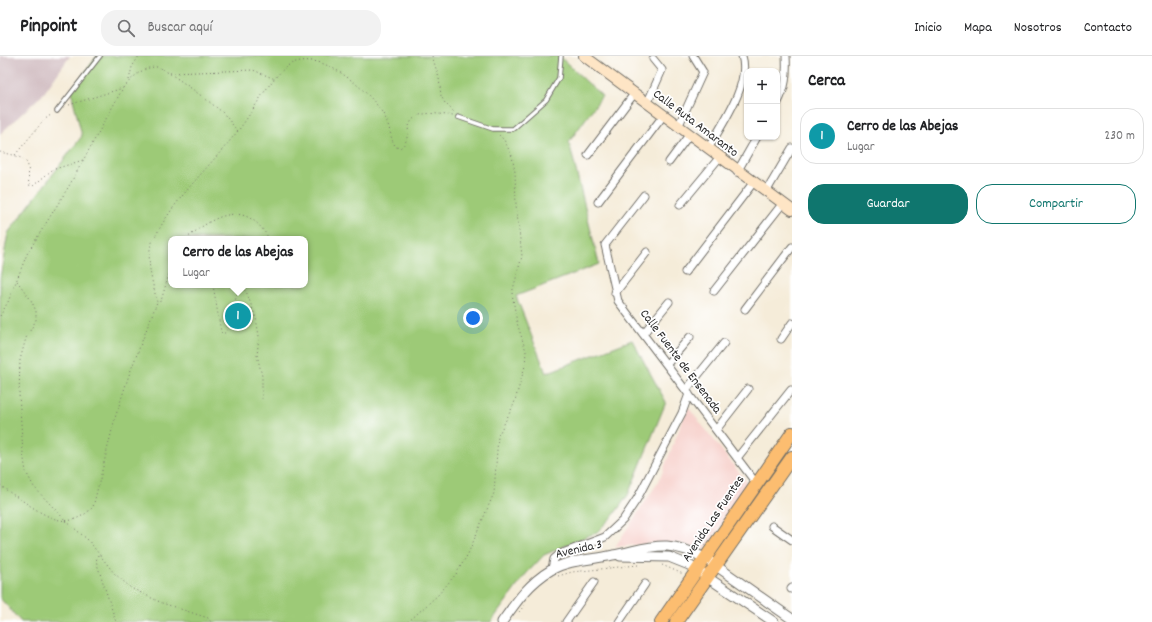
<!DOCTYPE html>
<html lang="es">
<head>
<meta charset="utf-8">
<style>
	body { margin:0; font-family:Dekko,sans-serif; background:#f2f2f2; color:#202124 }
	.controls { position:absolute; right:12px; top:12px; display:grid; overflow:hidden; border-radius:8px; box-shadow:0 1px 3px #0004 }
	.controls button { width:36px; height:36px; display:grid; place-items:center; padding:0; border:0; border-bottom:1px solid #e0e0e0; background:#fff; color:#202124; font:20px sans-serif }
	.you { position:absolute; left:473px; top:262px; width:14px; height:14px; margin:-10px; border:3px solid #fff; border-radius:50%; background:#1a73e8; box-shadow:0 0 0 6px #1a73e833 }
	.badge { display:grid; place-items:center; width:26px; height:26px; border-radius:50%; background:#0f766e; color:#fff; font-size:13px; font-weight:700 }
	.pin { position:absolute; translate:-50% -50%; border:2px solid #fff; box-shadow:0 1px 4px #0006 }
	.popup { position:absolute; left:168px; top:180px; width:140px; height:52px; box-sizing:border-box; display:grid; place-content:center; border-radius:8px; background:#fff; filter:drop-shadow(0 1px 3px #0005); font-size:13px; white-space:nowrap; color:#757577 }
	.popup b { font-size:15px; color:#202124 }
	.popup::after { content:''; position:absolute; left:50%; top:100%; margin-left:-8px; border:8px solid transparent; border-top-color:#fff }
	.list { margin:0; padding:0; list-style:none }
	h2 { display:flex; justify-content:space-between; align-items:center; height:52px; margin:0; padding:0 16px; font-size:17px }
	h2 small { font-size:13px; font-weight:400; color:#757577 }
	.list li { display:grid; grid-template-columns:26px 1fr auto; gap:12px; align-items:center; box-sizing:border-box; height:56px; margin:0 8px 8px; padding:0 8px; border:1px solid #e0e0e0; border-radius:16px }
	.list b { display:block; font-size:15px; white-space:nowrap }
	.list p { margin:0; font-size:13px; white-space:nowrap; color:#757577 }
	.list em { font-size:13px; font-style:normal; color:#757577 }
	.actions { display:flex; gap:8px; padding:12px 16px }
	.actions a { flex:1; padding:9px 0; border:1px solid #0f766e; border-radius:16px; text-align:center; font-size:14px; color:#0f766e }
	.actions .main { background:#0f766e; color:#fff }
	.icon { flex:none; width:22px; height:22px; fill:none; stroke:currentColor; stroke-width:2; stroke-linecap:round; stroke-linejoin:round }
	.map { position:relative; flex:none; width:792px; height:566px; overflow:hidden }
	header { display:flex; align-items:center; gap:24px; box-sizing:border-box; height:56px; padding:0 20px; background:#fff; border-bottom:1px solid #e0e0e0 }
	header strong { font-size:19px }
	nav { display:flex; gap:22px; margin-inline-start:auto; font-size:14px }
	.search { width:280px; height:36px; background:#f2f2f2; display:flex; align-items:center; gap:10px; box-sizing:border-box; padding:0 14px; border-radius:16px; color:#757577; font-size:15px }
	main { display:flex }
	aside { flex:1; background:#fff }
	.map>svg:first-child { display:block }
	.built { fill:#f7d0cb }
	.industrial { fill:#d2bec2 }
	.green { fill:#9dca77; stroke:#647a51; fill-rule:evenodd }
	.lines { fill:none; stroke-linecap:round; stroke-linejoin:round }
	.service-casing { stroke:#726f68; stroke-width:5.5 }
	.minor-casing { stroke:#726f68; stroke-width:9 }
	.tertiary-casing { stroke:#726f68; stroke-width:11 }
	.secondary-casing { stroke:#726f68; stroke-width:12 }
	.primary-casing { stroke:#726f68; stroke-width:14 }
	.path { stroke:#726f68; stroke-width:1; stroke-dasharray:1 3; stroke-linecap:butt }
	.service { stroke:#fff; stroke-width:3.5 }
	.minor { stroke:#fff; stroke-width:7 }
	.tertiary { stroke:#fff; stroke-width:9 }
	.secondary { stroke:#fee5c5; stroke-width:10 }
	.primary { stroke:#fcbd6f; stroke-width:12 }
	.labels { text-anchor:middle; dominant-baseline:central; stroke-width:3.5; stroke-linejoin:round; paint-order:stroke }
	.street-label { font-size:13px; fill:#2b2b2b; stroke:#fff }
</style>
</head>
<body>
<header>
<strong>Pinpoint</strong>
<div class="search"><svg class="icon" aria-label="search" viewBox="0 0 24 24"><circle cx="10" cy="10" r="6"/><path d="M15 15l6 6"/></svg>Buscar aquí</div>
<nav><a>Inicio</a><a>Mapa</a><a>Nosotros</a><a>Contacto</a></nav>
</header>
<main>
<div class="map">
<svg width="792" height="566" viewBox="0 0 792 566">
	<rect width="100%" height="100%" fill="#fff"/>
	<filter id="ink" filterUnits="userSpaceOnUse"><feTurbulence type="fractalNoise" baseFrequency=".025" numOctaves="2"/><feDisplacementMap in="SourceGraphic" scale="8" xChannelSelector="R" yChannelSelector="G"/><feConvolveMatrix kernelMatrix="1 2 1 2 8 2 1 2 1" color-interpolation-filters="sRGB"/></filter>
	<filter id="wash" filterUnits="userSpaceOnUse"><feTurbulence type="fractalNoise" baseFrequency=".012" numOctaves="4" result="noise"/><feDisplacementMap in="SourceGraphic" scale="16" xChannelSelector="R" yChannelSelector="G"/><feGaussianBlur stdDeviation="0.9" result="paint"/><feColorMatrix in="noise" values="0 0 0 0 0 0 0 0 0 0 0 0 0 0 0 0 0 1.4 0 .05"/><feComposite in="paint" operator="in"/></filter>
	<g filter="url(#wash)">
		<rect width="100%" height="100%" fill="#f5ecd9"/>
		<path class="built" d="M688,351L749,429L706,492L702,493L679,487H658L615,491L659,425Z"/>
		<path class="industrial" d="M0,0H70L44,37L0,78Z"/>
		<path class="green" d="M97,0H559L602,40L569,86L599,208L516,240L546,317L632,284L666,346L628,439L613,460L597,476L544,499L526,518L491,566H21L0,542V222L8,177L82,80L71,35ZM171,183H305V229H171Z"/>
	</g>
	<g filter="url(#ink)">
		<g class="lines">
			<defs>
				<path id="service" d="M57,55L100,0
					M458,61L493,73H513L546,44L559,22L561,0"/>
				<path id="minor" d="M647,48L662,14L653,3
					M777,48C786,32 787,18 786,0
					M678,71L703,16L693,0
					M708,93C722,68 751,28 742,0
					M588,99L634,38
					M669,106L689,79
					M737,116L757,81
					M766,136L792,92
					M644,139L605,189L618,245L756,427
					M598,146L663,60
					M680,149L719,102
					M685,216L753,127
					M714,235L783,147
					M615,237L647,196
					M745,253L792,191
					M643,278L669,246
					M781,283L792,267
					M667,308L690,281
					M686,334L724,287
					M716,374L748,333
					M737,402L791,334
					M772,470L792,484
					M552,513L554,503L560,498L605,481L623,464L637,443L682,357L689,338
					M791,533L792,532
					M566,566L594,526
					M619,566L645,528"/>
				<path id="tertiary" d="M620,500L669,501L689,509L774,566
					M502,566C516,546 529,527 551,514C570,503 593,504 613,499C632,496 648,489 667,490C681,491 693,496 705,502L792,563"/>
				<path id="secondary" d="M584,0L792,154"/>
				<path id="primary" d="M661,566L792,377
					M676,566L792,401"/>
			</defs>
			<use href="#service" class="service-casing"/>
			<use href="#minor" class="minor-casing"/>
			<use href="#tertiary" class="tertiary-casing"/>
			<use href="#secondary" class="secondary-casing"/>
			<use href="#primary" class="primary-casing"/>
			<path class="path" d="M432,0L439,22L441,40L445,47L455,57
				M170,17L253,14L275,23
				M129,24L132,11L139,0
				M69,49L123,32
				M0,96C8,98 26,100 28,110C29,116 28,122 29,129L33,130L52,114L83,104
				M15,99L44,64L52,58
				M186,183C214,159 246,142 269,183
				M244,183H247
				M171,211L161,245L157,246C153,228 146,207 151,189C153,183 158,176 161,170C182,135 212,108 237,76C254,55 265,29 286,11C294,5 302,4 312,5C336,7 379,43 387,66C391,75 390,83 396,91L400,92C407,87 407,82 408,75C411,51 437,58 453,60
				M17,225L31,244L36,255V264L26,282L20,304L19,338L23,397L26,416L34,431L66,465L88,484L114,517L131,532L162,547L208,562L211,566
				M213,229L221,276L223,278L226,276L238,235L242,233L246,235L256,262L259,280L257,299L262,320V343
				M0,260L8,246L27,198L69,130L123,32C132,22 142,11 156,11C163,10 214,49 222,56C228,62 232,69 238,75
				M0,429C8,436 17,441 26,447C50,463 69,475 93,451L115,362L129,319L157,246
				M98,499L96,505L116,566
				M662,509L683,518
				M558,520L572,516L638,509
				M519,556L527,546
				M408,566L438,539L456,518L468,498L494,437L498,380L514,348L525,310L526,295L517,267L512,237L522,200L516,149L515,116L512,100L504,84L499,79"/>
			<use href="#service" class="service"/>
			<use href="#minor" class="minor"/>
			<use href="#tertiary" class="tertiary"/>
			<use href="#secondary" class="secondary"/>
			<use href="#primary" class="primary"/>
		</g>
	</g>
	<g class="labels">
		<g class="street-label">
			<text transform="translate(695 68) rotate(37)">Calle Ruta Amaranto</text>
			<text transform="translate(680 306) rotate(53)">Calle Fuente de Ensenada</text>
			<text transform="translate(714 463) rotate(-56)">Avenida Las Fuentes</text>
			<text transform="translate(579 494) rotate(-13)">Avenida 3</text>
		</g>
	</g>
</svg>
<div class="controls">
<button>+</button>
<button>−</button>
</div>
<div class="you"></div>
<div class="pin badge" style="left:238px;top:260px;background:#0f9aa8">1</div>
<div class="popup"><b>Cerro de las Abejas</b>Lugar</div>
</div>
<aside>
<h2>Cerca<small></small></h2>
<ul class="list">
<li><span class="badge" style="background:#0f9aa8">1</span><div><b>Cerro de las Abejas</b><p>Lugar</p></div><em>230 m</em></li>
</ul>
<div class="actions"><a class="main">Guardar</a><a>Compartir</a></div>
</aside>
</main>
</body>
</html>
